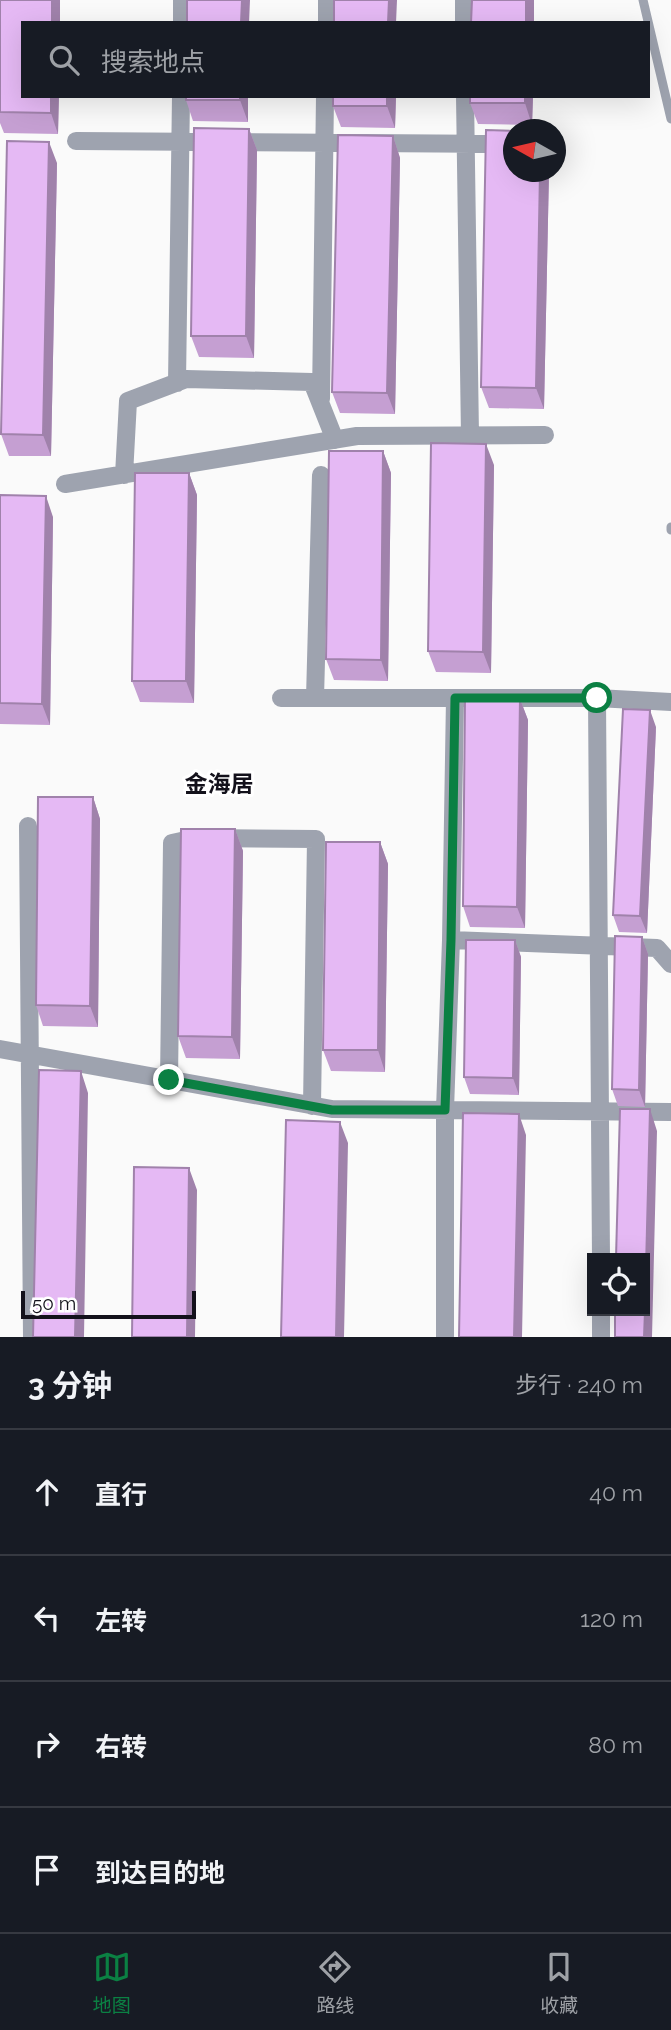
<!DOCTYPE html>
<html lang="zh">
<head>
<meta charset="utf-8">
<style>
	body { margin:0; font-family:Raleway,"Noto Sans SC",sans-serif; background:#20242c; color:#f1f3f6 }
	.controls { position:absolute; right:21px; bottom:21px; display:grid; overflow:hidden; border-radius:0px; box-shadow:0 7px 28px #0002 }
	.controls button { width:63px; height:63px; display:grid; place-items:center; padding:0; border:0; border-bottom:2px solid #363941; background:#171b24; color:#f1f3f6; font:35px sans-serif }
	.compass { position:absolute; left:503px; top:119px; width:63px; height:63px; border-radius:50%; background:#171b24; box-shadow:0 7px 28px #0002; rotate:278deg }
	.scale { position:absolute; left:21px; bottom:18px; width:175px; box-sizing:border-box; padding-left:7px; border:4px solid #13111b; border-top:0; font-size:19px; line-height:24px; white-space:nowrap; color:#13111b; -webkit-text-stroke:5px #fff; paint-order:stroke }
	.stop { position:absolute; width:21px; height:21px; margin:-16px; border:5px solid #0b8043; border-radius:50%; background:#fff }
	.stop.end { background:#0b8043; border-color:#fff; box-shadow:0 2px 7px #0008 }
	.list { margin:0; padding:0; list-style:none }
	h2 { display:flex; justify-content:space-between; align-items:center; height:91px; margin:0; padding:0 28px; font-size:30px }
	h2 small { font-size:23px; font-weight:400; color:#9ea1a6 }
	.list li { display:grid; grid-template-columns:46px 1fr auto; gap:21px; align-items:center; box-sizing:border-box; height:126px; padding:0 28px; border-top:2px solid #363941 }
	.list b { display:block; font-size:26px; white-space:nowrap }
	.list em { font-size:23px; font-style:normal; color:#9ea1a6 }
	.icon { flex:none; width:38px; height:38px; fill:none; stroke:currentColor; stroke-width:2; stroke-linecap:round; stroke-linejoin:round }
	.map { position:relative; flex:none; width:671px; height:1337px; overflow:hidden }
	.search { position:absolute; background:#171b24; box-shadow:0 7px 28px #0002; left:21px; right:21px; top:21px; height:77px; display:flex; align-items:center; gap:18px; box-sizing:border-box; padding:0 24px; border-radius:0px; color:#9ea1a6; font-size:26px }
	.sheet { height:595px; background:#171b24 }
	nav { display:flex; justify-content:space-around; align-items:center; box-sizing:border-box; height:98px; border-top:2px solid #363941; background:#171b24; font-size:19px; color:#9ea1a6 }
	nav a { display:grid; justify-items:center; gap:4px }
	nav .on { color:#0b8043 }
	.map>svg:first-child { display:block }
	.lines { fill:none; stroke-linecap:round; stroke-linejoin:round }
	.lane { stroke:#9ea3af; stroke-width:9 }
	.street { stroke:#9ea3af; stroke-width:18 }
	.wall { fill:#c59fd2 }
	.shaded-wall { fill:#a082ab }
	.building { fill:#e5b9f4; stroke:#a082ab; stroke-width:2 }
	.route { stroke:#0b8043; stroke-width:9 }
	.labels { text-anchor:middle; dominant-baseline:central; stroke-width:6; stroke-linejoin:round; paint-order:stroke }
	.neighbourhood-label { font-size:23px; font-weight:bold; fill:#13111b; stroke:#fff }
</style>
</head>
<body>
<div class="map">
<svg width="671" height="1337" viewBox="0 0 671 1337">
	<rect width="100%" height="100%" fill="#fafafa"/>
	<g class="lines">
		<path class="lane" d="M643,0L671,119
			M671,530V527"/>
		<path class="street" d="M464,0V23
			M182,23V0
			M327,23V0
			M465,96L470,436
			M76,141L514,144
			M177,383L181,96
			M321,399L325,96
			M124,475L128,401L186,379L312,382L335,440
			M65,484L357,436L545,435
			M281,698H597L671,702
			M315,698L321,475
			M597,698L601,1258
			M28,826L32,1337
			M451,940L657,948L671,964
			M0,1049L332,1109L671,1112
			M169,1080L172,843L195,838L316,839L312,1106
			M601,1311V1337
			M445,1337V1110L451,940L455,698"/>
	</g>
	<path class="wall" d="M0,0H60L58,134L4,133L0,123Z
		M186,96H248V122L193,121L186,100Z
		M396,96L395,128L341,127L333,106Z
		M533,96L532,125L478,124L470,103Z
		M249,129L257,150L254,358L199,357L191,336Z
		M393,136L400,158L395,414L340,413L332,392Z
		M57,163L51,456H9L1,434Z
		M514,172H549L544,409L489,408L481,387Z
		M383,451L391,473L388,681L334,680L326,659Z
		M494,465L491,673L436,672L428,651Z
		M189,473L197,495L194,703L140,702L132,681Z
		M0,495L53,517L50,725L0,724Z
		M520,699L528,720L525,928L470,927L463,906Z
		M656,727L647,933L619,932L613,915Z
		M93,797L100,819L98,1027L43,1026L36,1005Z
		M235,829L243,851L240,1059L186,1058L178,1036Z
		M380,842L388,864L385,1072L331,1071L323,1050Z
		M642,937L648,954L645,1107L618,1106L612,1089Z
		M515,940L521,957L519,1095L470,1094L464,1077Z"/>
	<path class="shaded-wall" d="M52,0H60V23H52Z
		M242,0H250L249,23H241Z
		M389,0H397L396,23H388Z
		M526,0H534V23H526Z
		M51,96H59L58,134L51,113Z
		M240,96H248V122L240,100Z
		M387,96H396L395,128L387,106Z
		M525,96H533L532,125L525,103Z
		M249,129L257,150L254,358L246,336Z
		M393,136L400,158L395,414L387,393Z
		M49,142L57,163L51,456L43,435Z
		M540,172H549L544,409L536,388Z
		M486,444L494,465L491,673L483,652Z
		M383,451L391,473L388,681L381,660Z
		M189,473L197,495L194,703L186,681Z
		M46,496L53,517L50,725L42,704Z
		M520,699L528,720L525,928L517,907Z
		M650,710L656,727L647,933L640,916Z
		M93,797L100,819L98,1027L90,1006Z
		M235,829L243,851L240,1059L232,1037Z
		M380,842L388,864L385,1072L378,1050Z
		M642,937L648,954L645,1107L639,1090Z
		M515,940L521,957L519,1095L513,1078Z
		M81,1071L88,1093L84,1337H75Z
		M650,1109L657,1131L652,1337H644Z
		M519,1114L526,1135L522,1337H514Z
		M340,1122L348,1143L344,1337H336Z
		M189,1168L197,1190L195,1337H187Z"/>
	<path class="building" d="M0,0H52V23H23V96H51V113L0,112Z
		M187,0H242L241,23H187Z
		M334,0H389L388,23H334Z
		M472,0H526V23H471Z
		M186,96H240V100H186Z
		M333,96H387V106H333Z
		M470,96H525V103H470Z
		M194,128L249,129L246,336H191Z
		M486,130L514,131V172H540L536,388L481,387Z
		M338,135L393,136L387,393L332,392Z
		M7,141L49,142L43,435L1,434Z
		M431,443L486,444L483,652L428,651Z
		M329,451H383L381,660L326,659Z
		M135,473H189L186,681H132Z
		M0,495L46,496L42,704L0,703Z
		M465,698L520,699L517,907L463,906Z
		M623,709L650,710L640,916L613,915Z
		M38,797H93L90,1006L36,1005Z
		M181,829H235L232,1037L178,1036Z
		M326,842H380L378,1050H323Z
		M615,936L642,937L639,1090L612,1089Z
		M466,940H515L513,1078L464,1077Z
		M39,1070L81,1071L75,1337H33Z
		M620,1109H650L645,1307V1258H616Z
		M463,1113L519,1114L514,1337H459Z
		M286,1120L340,1122L336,1337H281Z
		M134,1167L189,1168L187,1337H132Z
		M615,1311H645L644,1337H615Z"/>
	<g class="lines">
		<path class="route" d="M169,1080L332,1110H445L451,940L455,698H597"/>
	</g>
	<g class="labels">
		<g class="neighbourhood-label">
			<text x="219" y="783">金海居</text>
		</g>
	</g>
</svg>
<div class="controls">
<button><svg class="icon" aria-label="locate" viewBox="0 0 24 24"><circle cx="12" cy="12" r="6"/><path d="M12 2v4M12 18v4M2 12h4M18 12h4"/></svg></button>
</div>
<svg class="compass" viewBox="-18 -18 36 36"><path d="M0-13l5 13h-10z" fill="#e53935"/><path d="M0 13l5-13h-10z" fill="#9ea1a6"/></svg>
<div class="scale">50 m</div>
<div class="stop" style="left:597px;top:698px"></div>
<div class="stop end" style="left:169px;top:1080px"></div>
<div class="search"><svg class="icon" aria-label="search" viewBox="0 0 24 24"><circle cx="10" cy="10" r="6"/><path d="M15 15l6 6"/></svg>搜索地点</div>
</div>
<section class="sheet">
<h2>3 分钟<small>步行 · 240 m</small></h2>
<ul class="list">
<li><svg class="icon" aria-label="ahead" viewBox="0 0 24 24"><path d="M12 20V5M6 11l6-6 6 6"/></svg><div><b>直行</b></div><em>40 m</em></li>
<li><svg class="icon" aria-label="left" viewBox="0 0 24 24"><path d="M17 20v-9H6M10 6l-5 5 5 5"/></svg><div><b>左转</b></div><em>120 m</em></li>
<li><svg class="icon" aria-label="right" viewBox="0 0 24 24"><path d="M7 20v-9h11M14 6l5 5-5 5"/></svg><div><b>右转</b></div><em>80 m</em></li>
<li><svg class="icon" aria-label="arrive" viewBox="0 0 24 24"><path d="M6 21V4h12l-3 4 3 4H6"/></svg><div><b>到达目的地</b></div></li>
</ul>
</section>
<nav>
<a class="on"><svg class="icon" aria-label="map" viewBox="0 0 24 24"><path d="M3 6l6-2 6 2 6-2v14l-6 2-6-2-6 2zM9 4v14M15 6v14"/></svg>地图</a>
<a><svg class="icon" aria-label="directions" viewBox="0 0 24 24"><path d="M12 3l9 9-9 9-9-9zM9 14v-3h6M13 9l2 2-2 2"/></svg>路线</a>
<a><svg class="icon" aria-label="saved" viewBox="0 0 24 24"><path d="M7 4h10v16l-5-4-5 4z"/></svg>收藏</a>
</nav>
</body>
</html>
